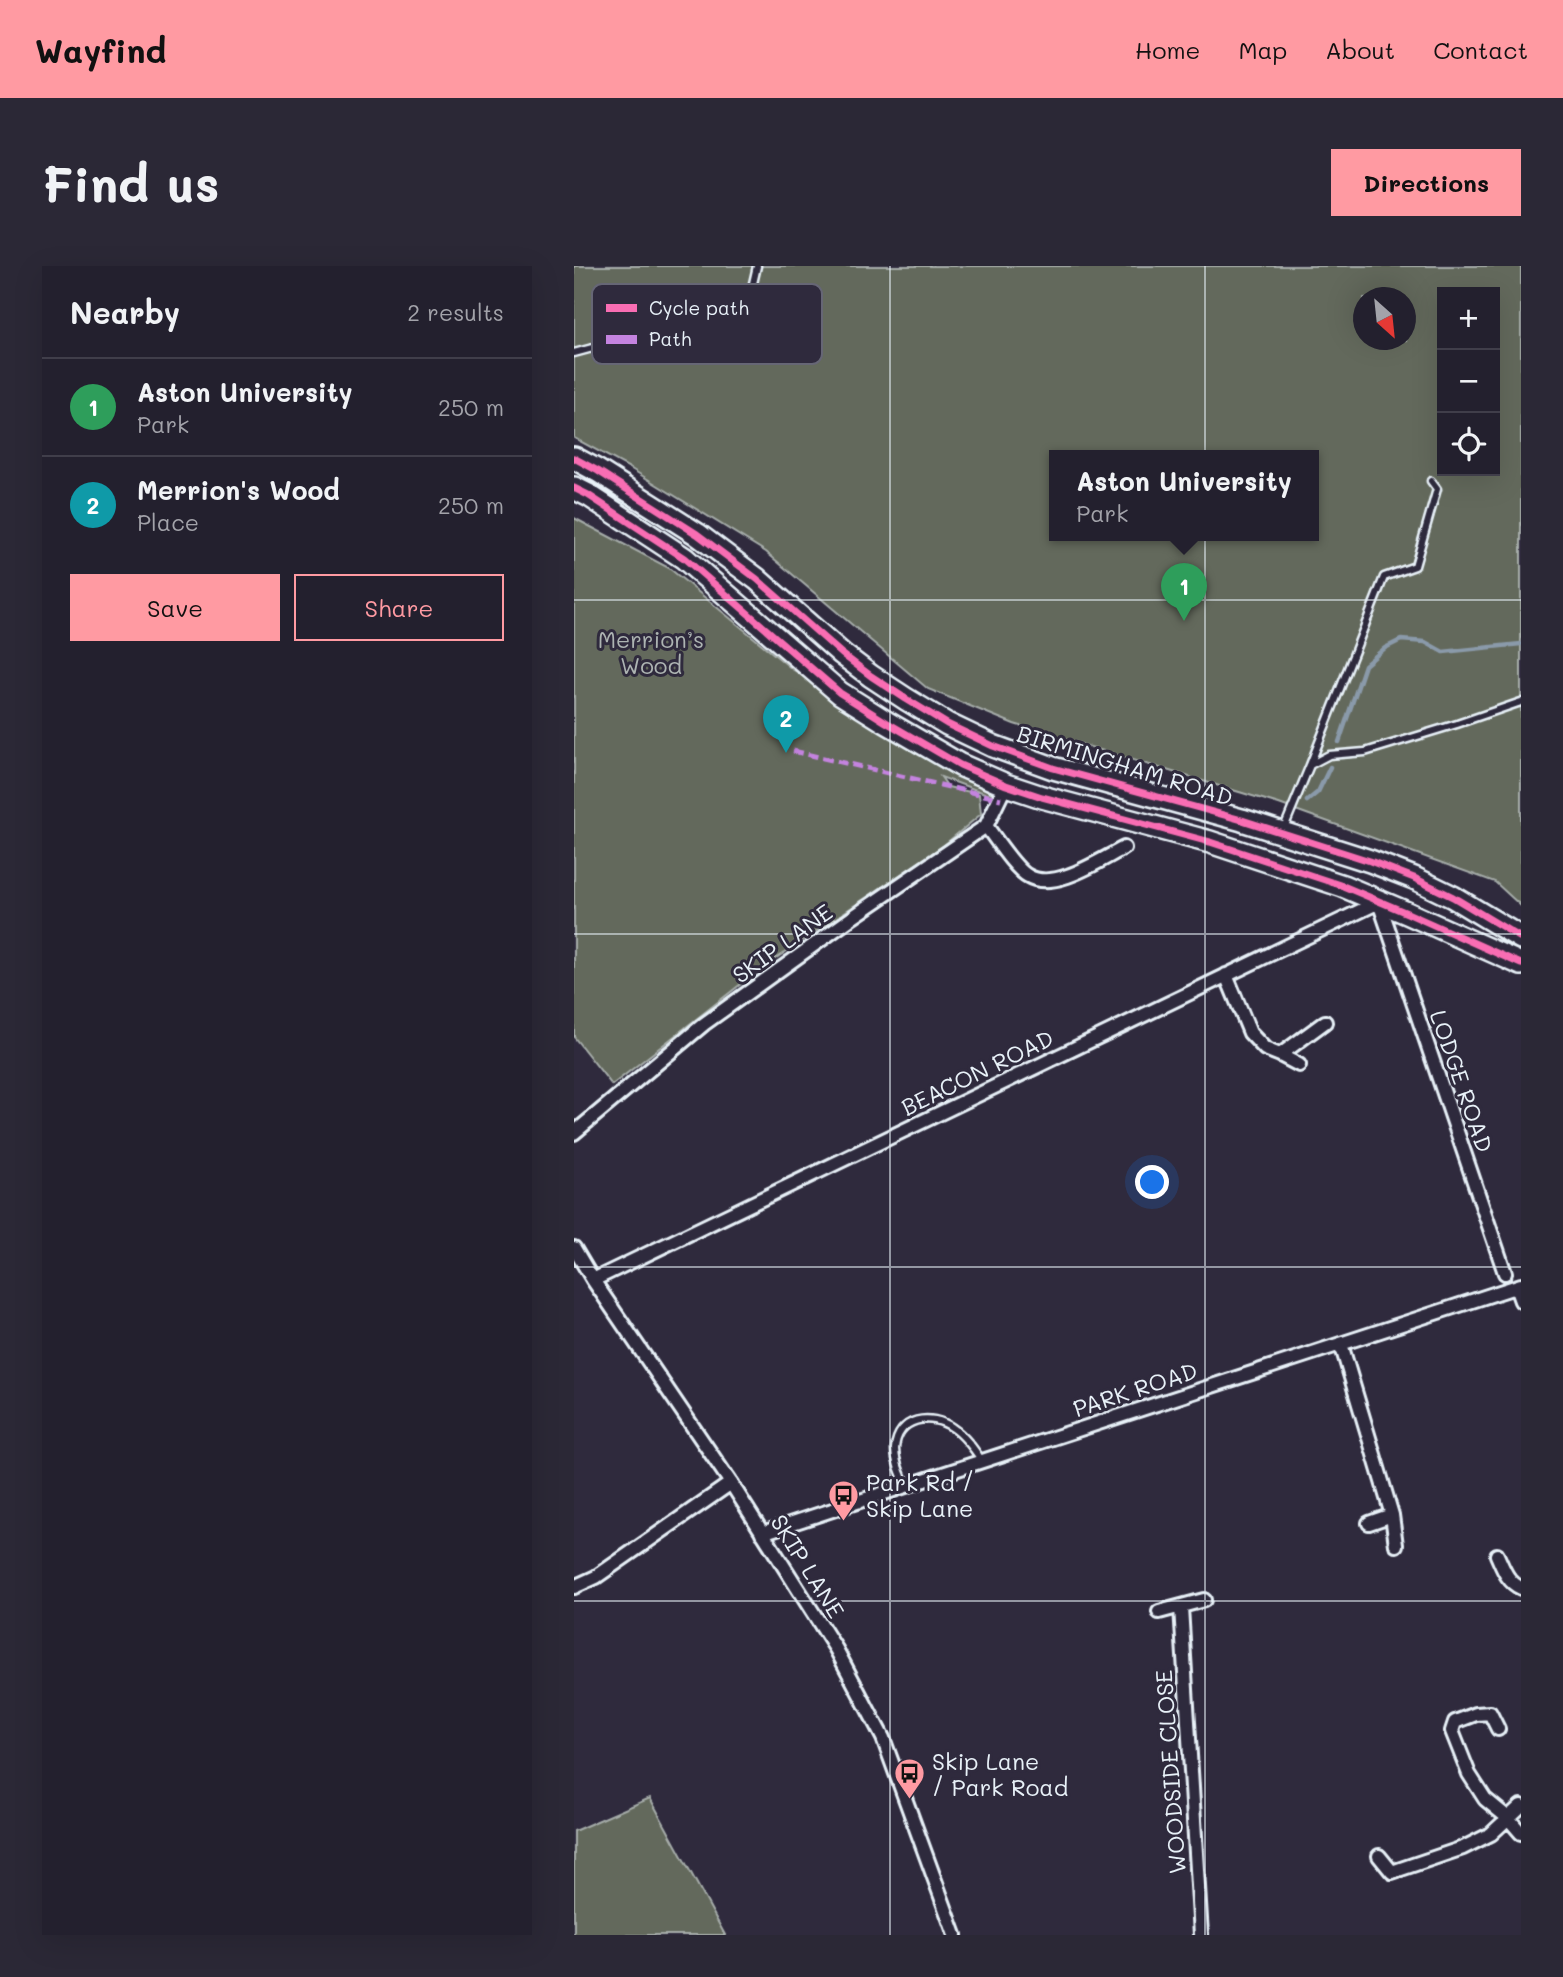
<!DOCTYPE html>
<html lang="en">
<head>
<meta charset="utf-8">
<style>
	body { margin:0; font-family:Mali,sans-serif; background:#2b2836; color:#f1f3f6 }
	.controls { position:absolute; right:21px; top:21px; display:grid; overflow:hidden; border-radius:0px; box-shadow:0 7px 28px #0002 }
	.controls button { width:63px; height:63px; display:grid; place-items:center; padding:0; border:0; border-bottom:2px solid #403e4a; background:#23202e; color:#f1f3f6; font:35px sans-serif }
	.compass { position:absolute; left:779px; top:21px; width:63px; height:63px; border-radius:50%; background:#23202e; box-shadow:0 7px 28px #0002; rotate:153deg }
	.you { position:absolute; left:579px; top:917px; width:24px; height:24px; margin:-18px; border:5px solid #fff; border-radius:50%; background:#1a73e8; box-shadow:0 0 0 10px #1a73e833 }
	.badge { display:grid; place-items:center; width:46px; height:46px; border-radius:50%; background:#ff9aa2; color:#fff; font-size:23px; font-weight:700 }
	.pin { position:absolute; translate:-50% -58px; filter:drop-shadow(0 2px 4px #0008) }
	.pin::after { content:''; position:absolute; top:37px; width:24px; height:21px; background:inherit; clip-path:polygon(0 0,100% 0,50% 100%) }
	.popup { position:absolute; left:475px; top:184px; width:270px; height:91px; box-sizing:border-box; display:grid; place-content:center; border-radius:0px; background:#23202e; filter:drop-shadow(0 2px 5px #0005); font-size:23px; white-space:nowrap; color:#a3a3aa }
	.popup b { font-size:26px; color:#f1f3f6 }
	.popup::after { content:''; position:absolute; left:50%; top:100%; margin-left:-14px; border:14px solid transparent; border-top-color:#23202e }
	.list { margin:0; padding:0; list-style:none }
	h2 { display:flex; justify-content:space-between; align-items:center; height:91px; margin:0; padding:0 28px; font-size:30px }
	h2 small { font-size:23px; font-weight:400; color:#a3a3aa }
	.list li { display:grid; grid-template-columns:46px 1fr auto; gap:21px; align-items:center; box-sizing:border-box; height:98px; padding:0 28px; border-top:2px solid #403e4a }
	.list b { display:block; font-size:26px; white-space:nowrap }
	.list p { margin:0; font-size:23px; white-space:nowrap; color:#a3a3aa }
	.list em { font-size:23px; font-style:normal; color:#a3a3aa }
	.actions { display:flex; gap:14px; padding:21px 28px }
	.actions a { flex:1; padding:16px 0; border:2px solid #ff9aa2; border-radius:0px; text-align:center; font-size:24px; color:#ff9aa2 }
	.actions .main { background:#ff9aa2; color:#111 }
	.icon { flex:none; width:38px; height:38px; fill:none; stroke:currentColor; stroke-width:2; stroke-linecap:round; stroke-linejoin:round }
	.map { position:relative; flex:none; width:947px; height:1669px; overflow:hidden; border-radius:0px }
	header { display:flex; align-items:center; gap:42px; box-sizing:border-box; height:98px; padding:0 35px; background:#ff9aa2; color:#111 }
	header strong { font-size:33px }
	nav { display:flex; gap:38px; margin-inline-start:auto; font-size:24px }
	.intro { display:flex; align-items:center; justify-content:space-between; box-sizing:border-box; height:168px; padding:0 42px }
	h1 { margin:0; font-size:49px }
	.button { padding:18px 32px; border-radius:0px; background:#ff9aa2; color:#111; font-size:24px; font-weight:700 }
	main { display:flex; gap:42px; padding:0 42px }
	aside { flex:1; background:#23202e; border-radius:0px; box-shadow:0 7px 28px #0002 }
	.map>svg:first-child { display:block }
	.green { fill:#64695c; stroke:#a6adaa; stroke-width:2; fill-rule:evenodd }
	.lines { fill:none; stroke-linecap:round; stroke-linejoin:round }
	.stream { stroke:#8a9aaa; stroke-width:4.5 }
	.service-casing { stroke:#e8f1f8; stroke-width:11 }
	.minor-casing { stroke:#e8f1f8; stroke-width:18 }
	.trunk-casing { stroke:#e8f1f8; stroke-width:26 }
	.service { stroke:#2f2a3d; stroke-width:6 }
	.minor { stroke:#2f2a3d; stroke-width:12 }
	.trunk { stroke:#2f2a3d; stroke-width:21 }
	.quiet { stroke:#c483df; stroke-width:5; stroke-dasharray:10 5; stroke-linecap:butt }
	.cycleway-casing { stroke:#2f2a3d; stroke-width:11 }
	.cycleway { stroke:#f96db3; stroke-width:7 }
	.grid { fill:none; stroke:#e8f1f8; stroke-width:2; stroke-opacity:0.55 }
	.labels { text-anchor:middle; dominant-baseline:central; stroke-width:6; stroke-linejoin:round; paint-order:stroke }
	.park-label { font-size:23px; fill:#adb4b2; stroke:#2f2a3d }
	.street-label { font-size:23px; fill:#e8f1f8; stroke:#2f2a3d }
	.poi-label { font-size:23px; fill:#e8f1f8; stroke:#2f2a3d; text-anchor:start }
	.key { fill:#2f2a3d; stroke:#666675; stroke-width:2 }
	.key-label { font-size:19px; fill:#e8f1f8 }
</style>
</head>
<body>
<header>
<strong>Wayfind</strong>
<nav><a>Home</a><a>Map</a><a>About</a><a>Contact</a></nav>
</header>
<div class="intro"><h1>Find us</h1><a class="button">Directions</a></div>
<main>
<aside>
<h2>Nearby<small>2 results</small></h2>
<ul class="list">
<li><span class="badge" style="background:#2e9e5b">1</span><div><b>Aston University</b><p>Park</p></div><em>250 m</em></li>
<li><span class="badge" style="background:#0f9aa8">2</span><div><b>Merrion's Wood</b><p>Place</p></div><em>250 m</em></li>
</ul>
<div class="actions"><a class="main">Save</a><a>Share</a></div>
</aside>
<div class="map">
<svg width="947" height="1669" viewBox="0 0 947 1669">
	<rect width="100%" height="100%" fill="#2f2a3d"/>
	<filter id="ink" filterUnits="userSpaceOnUse"><feTurbulence type="fractalNoise" baseFrequency=".0143" numOctaves="2"/><feDisplacementMap in="SourceGraphic" scale="14" xChannelSelector="R" yChannelSelector="G"/><feConvolveMatrix kernelMatrix="1 2 1 2 8 2 1 2 1" color-interpolation-filters="sRGB"/></filter>
	<g filter="url(#ink)">
		<path class="green" d="M0,0H947V640L921,616L705,538L440,458L354,423L192,286L54,201L0,172ZM868,26H921V205H868ZM790,32H832V74H790ZM480,189H740V269H480Z
			M0,252L95,302L218,403L427,533L367,511L374,521L405,528L407,548L370,579L186,703L38,819L0,771Z
			M76,1532L151,1669H0V1565Z"/>
		<g class="lines">
			<path class="stream" d="M765,476L791,399L811,382L827,374L851,376L869,386L947,378
				M733,535L744,526L756,501"/>
			<defs>
				<path id="service" d="M0,87L26,80L113,91L144,87L169,61L183,0
					M736,499L810,311L841,300L863,223L857,215
					M710,562L736,499L755,489L791,486L883,458L947,436
					M332,1220C327,1208 321,1196 321,1183C323,1151 357,1146 379,1162C391,1170 400,1183 408,1195"/>
				<path id="minor" d="M412,560C422,573 441,603 454,610C480,626 526,594 550,582
					M652,709L676,767L691,783L706,789L725,799
					M706,789L751,756
					M0,867L130,758L279,651L412,560L432,519
					M0,982L19,1014L157,1217L262,1383L309,1472L381,1669
					M19,1014L805,636L931,1007
					M942,1021L947,1035
					M767,1078L818,1249L822,1279
					M795,1257L818,1249
					M188,1267L947,1019
					M923,1289C929,1302 933,1316 947,1322
					M0,1321L22,1311L157,1217
					M607,1341L627,1669
					M585,1346L630,1334
					M924,1463L916,1447L902,1448L881,1456L878,1465L895,1508L911,1533L934,1552L947,1567
					M805,1590L818,1606L889,1582L917,1568L947,1540"/>
				<path id="trunk" d="M0,192L24,205L123,268L183,313L268,388L297,410L332,433L373,458L419,480L479,502L668,554L796,595L840,612L879,631L947,672
					M0,222L14,229L110,292L266,427L312,456L386,499L432,519L468,531L636,576L769,620L833,647L947,698"/>
			</defs>
			<use href="#service" class="service-casing"/>
			<use href="#minor" class="minor-casing"/>
			<use href="#trunk" class="trunk-casing"/>
			<use href="#service" class="service"/>
			<use href="#minor" class="minor"/>
			<use href="#trunk" class="trunk"/>
			<path class="quiet" d="M219,485L427,533"/>
			<defs>
				<path id="cycleway" d="M0,192L24,205L123,268L183,313L268,388L297,410L332,433L373,458L419,480L479,502L668,554L796,595L840,612L879,631L947,672
					M0,222L14,229L110,292L266,427L312,456L386,499L432,519L468,531L636,576L769,620L833,647L947,698"/>
			</defs>
			<use href="#cycleway" class="cycleway-casing"/>
			<use href="#cycleway" class="cycleway"/>
		</g>
	</g>
	<path class="grid" d="M316,0V1669M631,0V1669M0,334H947M0,668H947M0,1001H947M0,1335H947"/>
	<defs>
		<symbol id="bus-pin" viewBox="-11 -11 22 30"><path d="M0 17L-7.5 6A9.5 9.5 0 1 1 7.5 6Z" fill="#ff9aa2" stroke="#2f2a3d"/><path d="M-5-6H5V4H4V6H2V4H-2V6H-4V4H-5ZM-3.5-4V0h7V-4ZM-3.5 1.2v1.5H-2V1.2ZM2 1.2v1.5H3.5V1.2Z" fill="#111"/></symbol>
	</defs>
	<g fill-rule="evenodd">
		<use href="#bus-pin" x="252" y="1212" width="35" height="47"/>
		<use href="#bus-pin" x="318" y="1490" width="35" height="47"/>
	</g>
	<g class="labels">
		<g class="park-label">
			<text x="77" y="373">Merrion’s<tspan x="77" dy="26">Wood</tspan></text>
		</g>
		<g class="street-label">
			<text transform="translate(551 499) rotate(17)">BIRMINGHAM ROAD</text>
			<text transform="translate(208 677) rotate(-36)">SKIP LANE</text>
			<text transform="translate(403 806) rotate(-26)">BEACON ROAD</text>
			<text transform="translate(888 815) rotate(71)">LODGE ROAD</text>
			<text transform="translate(561 1123) rotate(-18)">PARK ROAD</text>
			<text transform="translate(234 1300) rotate(58)">SKIP LANE</text>
			<text transform="translate(596 1506) rotate(-94)">WOODSIDE CLOSE</text>
		</g>
		<g class="poi-label">
			<text x="292" y="1216">Park Rd /<tspan x="292" dy="26">Skip Lane</tspan></text>
			<text x="358" y="1495">Skip Lane<tspan x="358" dy="26">/ Park Road</tspan></text>
		</g>
	</g>
	<rect x="18" y="18" width="230" height="80" rx="10" class="key"/>
	<rect x="32" y="38" width="31" height="8" fill="#f96db3"/>
	<rect x="32" y="69" width="31" height="9" fill="#c483df"/>
	<g class="key-label">
		<text x="75" y="49">Cycle path</text>
		<text x="75" y="80">Path</text>
	</g>
</svg>
<div class="controls">
<button>+</button>
<button>−</button>
<button><svg class="icon" aria-label="locate" viewBox="0 0 24 24"><circle cx="12" cy="12" r="6"/><path d="M12 2v4M12 18v4M2 12h4M18 12h4"/></svg></button>
</div>
<svg class="compass" viewBox="-18 -18 36 36"><path d="M0-13l5 13h-10z" fill="#e53935"/><path d="M0 13l5-13h-10z" fill="#a3a3aa"/></svg>
<div class="you"></div>
<div class="pin badge" style="left:610px;top:355px;background:#2e9e5b">1</div>
<div class="popup"><b>Aston University</b>Park</div>
<div class="pin badge" style="left:212px;top:487px;background:#0f9aa8">2</div>
</div>
</main>
</body>
</html>
